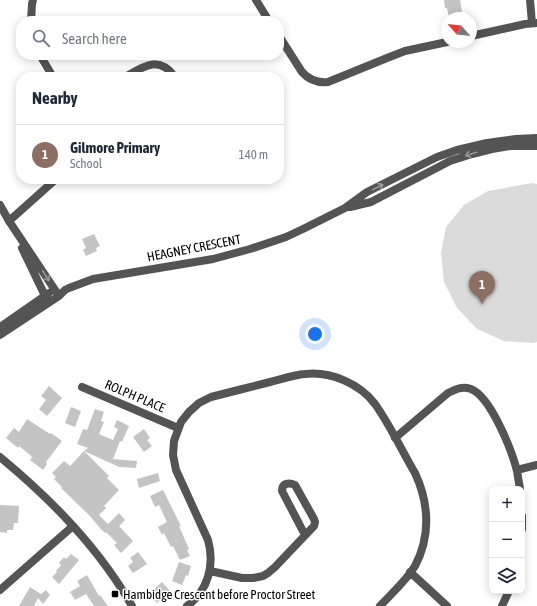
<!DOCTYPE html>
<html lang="en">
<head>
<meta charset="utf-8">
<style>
	body { margin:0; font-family:"Asap Condensed",sans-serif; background:#f6f6f7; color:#1f2937 }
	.controls { position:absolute; right:12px; bottom:12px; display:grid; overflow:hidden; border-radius:8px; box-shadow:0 2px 10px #0003 }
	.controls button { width:36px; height:36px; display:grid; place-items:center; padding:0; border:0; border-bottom:1px solid #e0e1e3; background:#fff; color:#1f2937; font:20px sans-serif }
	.compass { position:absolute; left:441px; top:12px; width:36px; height:36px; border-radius:50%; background:#fff; box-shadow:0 2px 10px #0003; rotate:297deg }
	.you { position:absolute; left:315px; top:334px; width:14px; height:14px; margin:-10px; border:3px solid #fff; border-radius:50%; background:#1a73e8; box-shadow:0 0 0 6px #1a73e833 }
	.badge { display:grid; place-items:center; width:26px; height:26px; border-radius:50%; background:#d93025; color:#fff; font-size:13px; font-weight:700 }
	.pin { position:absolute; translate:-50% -33px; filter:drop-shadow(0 1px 2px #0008) }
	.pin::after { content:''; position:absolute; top:21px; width:14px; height:12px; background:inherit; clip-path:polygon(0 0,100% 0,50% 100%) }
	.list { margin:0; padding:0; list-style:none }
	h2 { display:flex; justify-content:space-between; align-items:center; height:52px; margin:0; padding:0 16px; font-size:17px }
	h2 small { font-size:13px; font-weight:400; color:#747a83 }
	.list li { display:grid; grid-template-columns:26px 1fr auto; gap:12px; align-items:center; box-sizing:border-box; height:60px; padding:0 16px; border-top:1px solid #e0e1e3 }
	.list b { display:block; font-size:15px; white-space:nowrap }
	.list p { margin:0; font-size:13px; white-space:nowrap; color:#747a83 }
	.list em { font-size:13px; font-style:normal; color:#747a83 }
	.icon { flex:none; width:22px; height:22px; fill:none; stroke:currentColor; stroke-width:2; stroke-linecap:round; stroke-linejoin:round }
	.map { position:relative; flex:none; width:537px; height:606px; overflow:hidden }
	.search { position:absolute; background:#fff; box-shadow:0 2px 10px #0003; left:16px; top:16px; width:268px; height:44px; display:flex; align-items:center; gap:10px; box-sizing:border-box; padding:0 14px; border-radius:16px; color:#747a83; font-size:15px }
	.panel { position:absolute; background:#fff; box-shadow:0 2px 10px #0003; left:16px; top:72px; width:268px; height:112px; border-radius:16px }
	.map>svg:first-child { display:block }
	.green { fill:#dbdbdb }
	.building { fill:#c4c4c4 }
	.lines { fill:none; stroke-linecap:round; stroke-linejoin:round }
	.minor { stroke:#545454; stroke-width:8 }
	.tertiary { stroke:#545454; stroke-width:8 }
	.oneway { stroke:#989898 }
	.poi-dot { fill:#000; stroke:#fff; stroke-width:1.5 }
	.labels { text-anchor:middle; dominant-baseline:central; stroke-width:3; stroke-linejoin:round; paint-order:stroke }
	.street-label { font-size:13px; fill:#000; stroke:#fff }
	.poi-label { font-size:13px; fill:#000; stroke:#fff; text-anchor:start }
</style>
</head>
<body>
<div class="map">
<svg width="537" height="606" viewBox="0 0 537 606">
	<rect width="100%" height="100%" fill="#fff"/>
	<path class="green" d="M532,183L537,184V342L533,343L504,341L477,329L457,308L444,282L441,253L446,227L464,205L488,191Z"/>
	<path class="building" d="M444,0H460L463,18H449L447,8H445Z
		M94,234L100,246L96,248L97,251L86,256L83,250L86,248L82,239Z
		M49,386L62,398L47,416L39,409L46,400L41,396Z
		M71,407L81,411L75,427L65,423Z
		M95,409L104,412L101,421L104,422L99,434L113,440L118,429L114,427L117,420L129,426L122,442L120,441L113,459L137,461L136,468L119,467L84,451L88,448L77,444L83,429L87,430Z
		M27,419L50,434L51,433L62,441L46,462L47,464L43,470L30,460L32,457L30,455L19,446L18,448L6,438L14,428L19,432Z
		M144,429L150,438L147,440L152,446L144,452L133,437Z
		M84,451L109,476L107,478L119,490L104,506L106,508L99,515L108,524L119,513L125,520L119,526L133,541L121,553L114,545L117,543L106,532L105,533L100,528L89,515L61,488L62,487L54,479L56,477L52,473L64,461L70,466Z
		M158,473L160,481L139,488L137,479Z
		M163,490L181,526H179L189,549L187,550L190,556L180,560L173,546L171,547L164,533L162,535L158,527L167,522L159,505L155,507L150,496Z
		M0,505L19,506L18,523H14L13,530H7V533L0,532Z
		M138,552L147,564L133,573L128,566L133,562L130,558Z
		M71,554L79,560L59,584L52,577L57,572L56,571L61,565L59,563L64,557L66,559Z
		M179,562L191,566L188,576L186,575L182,585L172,581Z
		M87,575L99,596L100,595L108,606H94L86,594L75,600L70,592L80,586L77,581Z
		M162,582L170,591L157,603L149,594Z
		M30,587L41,594L46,590L50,595L43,604L38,598L34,606H19Z"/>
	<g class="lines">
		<path class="minor" d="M256,0L269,21
			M530,0L532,23
			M31,21L32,4L33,0
			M279,36L302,72C309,80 317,83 328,82L387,58L405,51L447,42
			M471,36L525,24L537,23
			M40,55L53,77
			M125,77C144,66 159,55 175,77
			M9,221L56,179
			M82,387L178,428
			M395,438L448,393C456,389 462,386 471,389C491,397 512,451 517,471C518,477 519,483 520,489
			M517,470L537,465
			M522,516V529
			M210,571L242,578H253L263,576L268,573L275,567L314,526L315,522L314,519L295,485C289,482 282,483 282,491L305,535
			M410,572L447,606
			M0,590L73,526
			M187,606C208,591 215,565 208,540L176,470L173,455L174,441L181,422L189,412L199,403L211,397C231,392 250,387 270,382C282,379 293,375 305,374C331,371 360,384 375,404C390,425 402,451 415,473C429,503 431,536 415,566C406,581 392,593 380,606
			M502,606L509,591"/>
		<path class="tertiary" d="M0,205L9,221L59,296
			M350,207L371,202L450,161L472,154L492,149L510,146H537
			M22,248L48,302
			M0,327L49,293
			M0,335L59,296L65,290L69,288L93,279L213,259L250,249L286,237L303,229L345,208L367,192L437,157L457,150L487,143L516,139L537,138
			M0,457C51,499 99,548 132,606"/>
	</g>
	<defs><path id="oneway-shaft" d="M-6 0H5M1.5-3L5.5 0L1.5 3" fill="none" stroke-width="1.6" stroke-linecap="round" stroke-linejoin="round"/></defs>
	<g class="oneway">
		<use href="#oneway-shaft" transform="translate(471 154) rotate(163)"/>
		<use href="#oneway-shaft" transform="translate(378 187) rotate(-27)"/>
		<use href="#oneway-shaft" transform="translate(46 276) rotate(56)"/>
	</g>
	<rect class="poi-dot" x="111" y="590" width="8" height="8" rx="2"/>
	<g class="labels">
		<g class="street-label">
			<text transform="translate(194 248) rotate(-11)">HEAGNEY CRESCENT</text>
			<text transform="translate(135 396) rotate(23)">ROLPH PLACE</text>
		</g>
		<g class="poi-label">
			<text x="123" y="594">Hambidge Crescent before Proctor Street</text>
		</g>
	</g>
</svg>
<div class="controls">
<button>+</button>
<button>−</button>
<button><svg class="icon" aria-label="layers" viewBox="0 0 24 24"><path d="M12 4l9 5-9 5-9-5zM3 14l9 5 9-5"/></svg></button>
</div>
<svg class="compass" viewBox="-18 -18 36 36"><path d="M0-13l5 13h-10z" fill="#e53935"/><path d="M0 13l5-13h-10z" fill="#747a83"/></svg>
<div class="you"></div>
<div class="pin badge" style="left:482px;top:304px;background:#8d6e63">1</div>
<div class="search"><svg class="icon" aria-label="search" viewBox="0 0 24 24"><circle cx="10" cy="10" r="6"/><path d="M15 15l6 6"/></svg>Search here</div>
<section class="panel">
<h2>Nearby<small></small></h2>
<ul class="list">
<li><span class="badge" style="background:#8d6e63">1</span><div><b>Gilmore Primary</b><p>School</p></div><em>140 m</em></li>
</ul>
</section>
</div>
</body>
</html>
